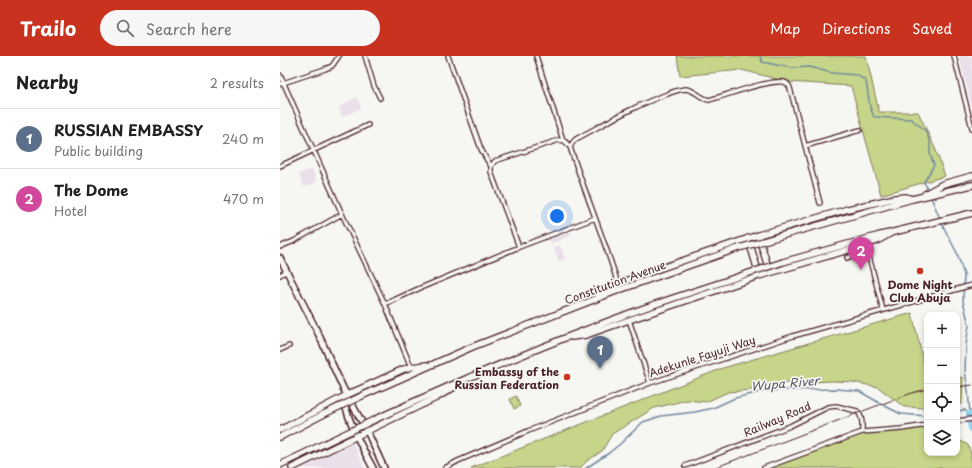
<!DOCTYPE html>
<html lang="en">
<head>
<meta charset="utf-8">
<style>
	body { margin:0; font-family:"Playpen Sans",sans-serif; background:#f6f6f6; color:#202124 }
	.controls { position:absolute; right:12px; bottom:12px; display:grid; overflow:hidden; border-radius:8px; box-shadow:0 2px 6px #0003 }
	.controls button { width:36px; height:36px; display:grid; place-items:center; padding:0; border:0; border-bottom:1px solid #e0e0e0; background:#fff; color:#202124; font:20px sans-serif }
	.you { position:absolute; left:277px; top:160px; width:14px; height:14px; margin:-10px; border:3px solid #fff; border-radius:50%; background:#1a73e8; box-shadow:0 0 0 6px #1a73e833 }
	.badge { display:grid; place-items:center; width:26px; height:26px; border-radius:50%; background:#c8321e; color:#fff; font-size:13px; font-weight:700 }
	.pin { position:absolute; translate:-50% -33px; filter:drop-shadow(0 1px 2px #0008) }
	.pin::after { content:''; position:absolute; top:21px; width:14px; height:12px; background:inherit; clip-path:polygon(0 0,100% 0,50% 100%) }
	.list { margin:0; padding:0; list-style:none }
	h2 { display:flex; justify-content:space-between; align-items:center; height:52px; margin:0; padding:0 16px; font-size:17px }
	h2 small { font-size:13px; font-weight:400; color:#757577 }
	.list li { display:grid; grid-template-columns:26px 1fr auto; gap:12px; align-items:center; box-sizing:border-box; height:60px; padding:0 16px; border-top:1px solid #e0e0e0 }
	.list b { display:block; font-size:15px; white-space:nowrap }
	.list p { margin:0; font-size:13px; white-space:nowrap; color:#757577 }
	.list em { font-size:13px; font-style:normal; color:#757577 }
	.icon { flex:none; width:22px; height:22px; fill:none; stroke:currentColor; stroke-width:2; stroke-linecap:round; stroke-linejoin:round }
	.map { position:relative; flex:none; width:692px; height:412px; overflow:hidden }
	header { display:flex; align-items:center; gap:24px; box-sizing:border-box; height:56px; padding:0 20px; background:#c8321e; color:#fff }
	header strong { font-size:19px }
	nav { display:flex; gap:22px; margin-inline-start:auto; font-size:14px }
	.search { width:280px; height:36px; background:#f6f6f6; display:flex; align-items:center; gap:10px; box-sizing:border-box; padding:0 14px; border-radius:22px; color:#757577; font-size:15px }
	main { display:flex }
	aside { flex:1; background:#fff }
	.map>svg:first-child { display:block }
	.built { fill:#eae0ea }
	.green { fill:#c6d589; stroke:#887a5a }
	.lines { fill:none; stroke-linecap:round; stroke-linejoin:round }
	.stream { stroke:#7289a1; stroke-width:1.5 }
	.river { stroke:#8dd0ef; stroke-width:8 }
	.street-casing { stroke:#4a1f2b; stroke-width:6 }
	.secondary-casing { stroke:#4a1f2b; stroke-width:8 }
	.primary-casing { stroke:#4a1f2b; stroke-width:8 }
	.street { stroke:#f6f6f2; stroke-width:3.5 }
	.secondary { stroke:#f6f6f2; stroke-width:5 }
	.primary { stroke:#f6f6f2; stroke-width:5.5 }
	.tram { stroke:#4a1f2b; stroke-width:1 }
	.primary-bridge-casing { stroke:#4a1f2b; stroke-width:8; stroke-linecap:butt }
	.primary-bridge { stroke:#f6f6f2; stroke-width:5.5 }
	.poi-dot { fill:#c8321e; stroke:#f6f6f2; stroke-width:1.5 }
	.labels { text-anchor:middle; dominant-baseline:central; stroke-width:3.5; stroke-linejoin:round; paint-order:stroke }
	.street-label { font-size:11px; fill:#4a1f2b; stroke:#f6f6f2 }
	.poi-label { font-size:11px; font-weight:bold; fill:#4a1f2b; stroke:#f6f6f2 }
	.water-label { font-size:12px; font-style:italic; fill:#5e5466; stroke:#f6f6f2 }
</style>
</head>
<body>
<header>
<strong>Trailo</strong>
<div class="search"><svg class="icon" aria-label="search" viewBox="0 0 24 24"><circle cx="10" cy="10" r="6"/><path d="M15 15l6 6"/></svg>Search here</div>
<nav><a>Map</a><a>Directions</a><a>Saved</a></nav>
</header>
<main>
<aside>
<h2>Nearby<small>2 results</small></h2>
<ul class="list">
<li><span class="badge" style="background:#5c6f8a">1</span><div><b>RUSSIAN EMBASSY</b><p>Public building</p></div><em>240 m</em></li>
<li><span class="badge" style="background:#d1479c">2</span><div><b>The Dome</b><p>Hotel</p></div><em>470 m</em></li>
</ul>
</aside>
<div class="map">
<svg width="692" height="412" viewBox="0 0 692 412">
	<rect width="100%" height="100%" fill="#f6f6f2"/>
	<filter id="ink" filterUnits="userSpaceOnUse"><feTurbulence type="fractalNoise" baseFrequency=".025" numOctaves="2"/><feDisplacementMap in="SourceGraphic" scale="8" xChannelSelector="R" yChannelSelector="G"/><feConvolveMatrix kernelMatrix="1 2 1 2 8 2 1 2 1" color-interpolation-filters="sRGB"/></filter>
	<g filter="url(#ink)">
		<path class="built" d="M679,0H692V52Z
			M77,41L81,52L62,61L59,51Z
			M32,113L37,126L24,131L19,118Z
			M288,175L291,179L271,188L269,183Z
			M280,189L285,203L279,205L273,191Z
			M72,385L84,412H18Z"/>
		<path class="green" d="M397,0H586L599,56H638L655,92L665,120L601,139L571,30L508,26L462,14L400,20Z
			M632,257L647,321V352L624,351L598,331L572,326L553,325L490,328L472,334L448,336L426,346L407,344L374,352L332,378L322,395L307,405L300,412H191L443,312Z
			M683,321L682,348L677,349V322Z
			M236,340L240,350L234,353L230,343Z
			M647,369V397H677V383L688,389L691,398V412H484L582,376Z"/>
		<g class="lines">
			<path class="stream" d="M480,0L482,6L512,12L529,11L552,17L577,19L586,25L590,51L594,61L631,63L645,74L650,86V98L654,109L644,126L648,134
				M650,139L664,172L677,197L684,219L683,245L689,269L686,289L685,315L688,334L690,359
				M677,355L685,354L690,359
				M306,412L329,397L340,388L363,366L381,360L415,356L433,352L455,342L485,335L506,334L557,333L579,335L603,349L621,358L647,360"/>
			<path class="river" d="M690,359L692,372"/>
			<defs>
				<path id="street" d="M85,0L94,30L100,42
					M168,0L201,93L207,104L211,110
					M256,0L283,84
					M674,0L692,72
					M0,19L62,158L14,185L0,191
					M0,28L45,13L52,10L59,0
					M525,90L580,74
					M290,91L293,86L296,83C326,67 354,50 385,39C392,36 400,33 406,33C415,34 420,42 429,44C445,40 489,23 504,26C508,27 509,29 510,32L540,147
					M0,110L88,69
					M62,158L105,248
					M239,191L211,116V110L215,105L279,84C285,84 286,86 290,91C305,137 324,182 338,228
					M567,202C573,199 581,196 588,197L603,254
					M0,219L7,215
					M349,264L370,327
					M0,294L9,290
					M131,311L105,248L138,233L239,191L315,162
					M677,365L692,363
					M405,410L510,370L548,351L556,350L577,355C583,360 582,369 582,376
					M165,412L178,405L248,375L370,327L513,280L692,229
					M484,412L582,376L621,373L647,369"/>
				<path id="secondary" d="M0,202L38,277L63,332L87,375L104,412
					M64,345C70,369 81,390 93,412"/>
				<path id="primary" d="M645,138L663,128L692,120
					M497,181L632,143L692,129
					M468,182L479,218
					M479,182L489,214
					M503,206L597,180L692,157
					M318,238L338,228L361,219L478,179L568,153L615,142L626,141L632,143
					M292,281L306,279L349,264L479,220L589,188L597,185L611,177
					M86,338L192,291L339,234L456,193
					M98,362C179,325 261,290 345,259C385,244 426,232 466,218
					M0,374L67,339L124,313L131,311L147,309
					M0,381L44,358
					M0,409L56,382
					M12,412L87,375L156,342L176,330"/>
			</defs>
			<use href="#street" class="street-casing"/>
			<use href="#secondary" class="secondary-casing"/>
			<use href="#primary" class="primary-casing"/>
			<use href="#street" class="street"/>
			<use href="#secondary" class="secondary"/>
			<use href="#primary" class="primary"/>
			<path class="tram" d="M677,331L692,329
				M434,412L591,352L632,337L647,333"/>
			<defs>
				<path id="primary-bridge" d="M456,193L497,181
					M466,218L503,206
					M44,358L86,338
					M56,382L98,362"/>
			</defs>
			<use href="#primary-bridge" class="primary-bridge-casing"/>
			<use href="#primary-bridge" class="primary-bridge"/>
		</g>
	</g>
	<g class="poi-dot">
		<circle cx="640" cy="215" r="4"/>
		<circle cx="287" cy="321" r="4"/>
	</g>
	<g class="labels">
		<g class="street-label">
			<text transform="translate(335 226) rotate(-20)">Constitution Avenue</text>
			<text transform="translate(422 300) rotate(-18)">Adekunle Fayuji Way</text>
			<text transform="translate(497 363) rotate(-23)">Railway Road</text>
		</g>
		<g class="poi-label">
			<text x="640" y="228">Dome Night<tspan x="640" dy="13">Club Abuja</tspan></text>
			<text x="279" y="315" text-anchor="end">Embassy of the<tspan x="279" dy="13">Russian Federation</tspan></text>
		</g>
		<g class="water-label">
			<text transform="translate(505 327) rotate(-5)">Wupa River</text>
		</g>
	</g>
</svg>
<div class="controls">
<button>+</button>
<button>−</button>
<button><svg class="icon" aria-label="locate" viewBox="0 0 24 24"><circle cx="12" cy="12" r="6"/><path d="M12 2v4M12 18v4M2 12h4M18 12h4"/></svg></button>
<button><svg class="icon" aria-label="layers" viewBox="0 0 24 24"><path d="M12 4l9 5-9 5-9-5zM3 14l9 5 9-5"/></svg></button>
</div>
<div class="you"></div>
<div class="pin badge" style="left:320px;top:313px;background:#5c6f8a">1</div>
<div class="pin badge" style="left:581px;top:214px;background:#d1479c">2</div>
</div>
</main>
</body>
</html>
